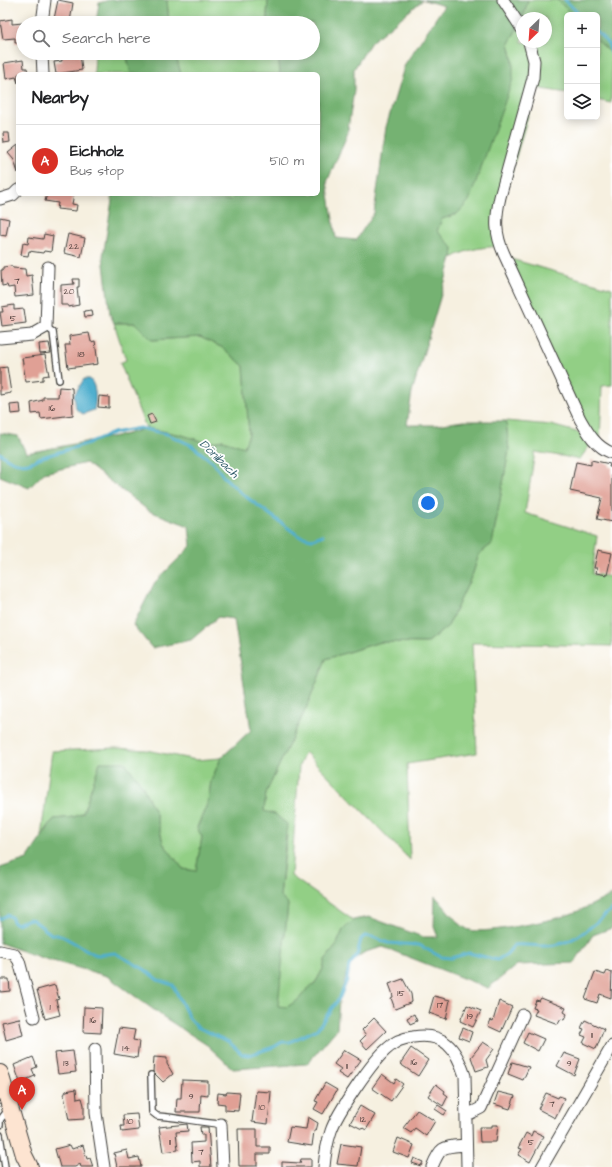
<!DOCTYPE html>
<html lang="en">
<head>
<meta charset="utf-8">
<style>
	body { margin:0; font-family:"Architects Daughter",sans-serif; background:#f2f2f2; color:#202124 }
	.controls { position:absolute; right:12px; top:12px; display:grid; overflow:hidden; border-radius:6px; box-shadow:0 2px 10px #0003 }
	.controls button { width:36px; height:36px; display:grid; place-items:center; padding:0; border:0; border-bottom:1px solid #e0e0e0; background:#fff; color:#202124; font:20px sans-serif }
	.compass { position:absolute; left:516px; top:12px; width:36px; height:36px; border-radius:50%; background:#fff; box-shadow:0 2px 10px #0003; rotate:205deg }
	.you { position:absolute; left:428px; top:503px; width:14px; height:14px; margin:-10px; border:3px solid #fff; border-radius:50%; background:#1a73e8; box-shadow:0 0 0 6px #1a73e833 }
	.badge { display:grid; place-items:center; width:26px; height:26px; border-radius:50%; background:#d93025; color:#fff; font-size:13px; font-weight:700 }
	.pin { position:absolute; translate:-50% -33px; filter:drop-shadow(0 1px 2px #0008) }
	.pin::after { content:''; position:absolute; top:21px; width:14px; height:12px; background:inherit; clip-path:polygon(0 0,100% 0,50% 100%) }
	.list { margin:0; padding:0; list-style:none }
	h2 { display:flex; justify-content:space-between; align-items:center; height:52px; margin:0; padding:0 16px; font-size:17px }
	h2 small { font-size:13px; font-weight:400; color:#757577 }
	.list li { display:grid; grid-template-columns:26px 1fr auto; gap:12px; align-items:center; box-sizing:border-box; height:72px; padding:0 16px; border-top:1px solid #e0e0e0 }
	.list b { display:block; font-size:15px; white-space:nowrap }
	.list p { margin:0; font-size:13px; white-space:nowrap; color:#757577 }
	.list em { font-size:13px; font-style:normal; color:#757577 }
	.icon { flex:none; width:22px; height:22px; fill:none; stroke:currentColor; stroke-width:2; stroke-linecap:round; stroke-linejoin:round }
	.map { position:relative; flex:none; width:612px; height:1167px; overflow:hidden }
	.search { position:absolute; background:#fff; box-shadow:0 2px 10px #0003; left:16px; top:16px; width:304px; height:44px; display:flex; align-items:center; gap:10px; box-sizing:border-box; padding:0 14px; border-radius:22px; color:#757577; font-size:15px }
	.panel { position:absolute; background:#fff; box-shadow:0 2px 10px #0003; left:16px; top:72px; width:304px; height:124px; border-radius:6px }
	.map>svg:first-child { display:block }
	.green { fill:#92cf85; stroke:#577650 }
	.forest { fill:#75b272; stroke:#486747 }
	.water { fill:#4fafce; stroke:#366675 }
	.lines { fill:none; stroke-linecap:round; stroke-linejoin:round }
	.stream { stroke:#4fafce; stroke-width:3 }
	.building { fill:#e0a095 }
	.lane-casing { stroke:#3d3c39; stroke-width:8 }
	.street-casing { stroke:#3d3c39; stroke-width:13 }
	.secondary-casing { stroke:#3d3c39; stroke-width:18 }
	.lane { stroke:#fff; stroke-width:5.5 }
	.street { stroke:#fff; stroke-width:11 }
	.secondary { stroke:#fde4d1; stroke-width:16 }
	.labels { text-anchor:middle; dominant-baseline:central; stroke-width:3.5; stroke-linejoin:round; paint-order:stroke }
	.number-label { font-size:9px; fill:#4d3d3a }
	.water-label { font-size:12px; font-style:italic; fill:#335e6c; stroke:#fff }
</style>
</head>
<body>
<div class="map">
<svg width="612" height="1167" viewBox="0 0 612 1167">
	<rect width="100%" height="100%" fill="#fff"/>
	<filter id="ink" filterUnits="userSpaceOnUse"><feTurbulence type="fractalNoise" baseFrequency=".025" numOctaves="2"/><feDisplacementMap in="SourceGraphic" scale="8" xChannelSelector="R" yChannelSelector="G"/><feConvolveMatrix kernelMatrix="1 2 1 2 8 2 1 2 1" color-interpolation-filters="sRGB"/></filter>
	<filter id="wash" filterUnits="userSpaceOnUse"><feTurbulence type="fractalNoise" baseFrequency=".012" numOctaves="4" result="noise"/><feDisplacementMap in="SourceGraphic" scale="16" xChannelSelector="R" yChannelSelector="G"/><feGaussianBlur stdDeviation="0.9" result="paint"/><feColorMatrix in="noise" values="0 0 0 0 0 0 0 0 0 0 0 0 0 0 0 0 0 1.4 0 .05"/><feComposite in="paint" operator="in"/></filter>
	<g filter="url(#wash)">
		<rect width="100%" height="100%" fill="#f6f0e0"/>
		<path class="green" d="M167,0H268L267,15L269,23H169Z
			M528,0H557L572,15H567V93L536,88L501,209L500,228L504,246C485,247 469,248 452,258L453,248L437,231L442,219L457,214L469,200L513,61L509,43L522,20V42H546V18H523Z
			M597,40L612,54L611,103L597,100Z
			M95,53H126L131,74H94Z
			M175,53H278L280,74H181Z
			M201,194H237L231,200L211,201Z
			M511,259L612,288V385L602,386L600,443L592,442L580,459L535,452L525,513L597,536L592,574L612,577V646L472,643L477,753L407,764L410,860L305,752L299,766L291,876L353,920L343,930L336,946L325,960L323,969L314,985L308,988L299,1000L287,1007H277L288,904L280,897L287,835L264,811L266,793L308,704L326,659L380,642L427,643L448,626L473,573L479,554L492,544L509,450L506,421L551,425L584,434Z
			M114,323H135L152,340L200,337L223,348L244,366L249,434L244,447L223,440L208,443L182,435L146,428L120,363L126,360Z
			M116,748L146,750L196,760L221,758L211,781L208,802L197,827L202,837L196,871L183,869L163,843L156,814L100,762L83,813L74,817L54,819L41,836L52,751Z"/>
		<path class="forest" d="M109,0H167L169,23H96L99,3Z
			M268,0H423L371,42L354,69V91L347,135L327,182L336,238L356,240L374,213L386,127L405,64L444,6L424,0H528L522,20L509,43L513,61V79L469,201L457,214L442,219L437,231L453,248L452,258L412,392L407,425H436L463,421H506L509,450L492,544L479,554L473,573L448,626L427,643L380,642L326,659L308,704L266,793L264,811L275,814L287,824L280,897L288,904L278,1006L287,1007L298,1000L308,988L314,985L323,969L325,960L336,946L343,930L353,920L369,917L423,937H438L434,927L435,896C445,906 455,922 467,929C479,936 546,921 561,917C579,912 595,903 612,895V928L593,935L574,963L517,965L488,988L383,947L365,952L353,960L347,971L339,1001L337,1029L307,1064L233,1069L207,1045L165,1018L107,976L42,958L0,943V868L27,859L54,819L74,817L83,813L100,762H125L142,785L156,814L163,843L183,869L196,871L202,837L197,828L208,802L211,781L221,758L251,730L234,619L218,617L191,640L152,648L133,625L155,582L191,546L189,526L149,511L86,463L44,473L29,488L0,476V433L18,436L26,453L127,434L146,428L182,435L208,443L223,440L244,447L249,434L244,366L223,348L200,337L152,340L135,323H114L110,314L103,256L113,194H201L211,201L231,200L237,194H318V74H280L278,53H313V23H269L267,15Z
			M557,0H612V54L597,40V15H572Z
			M126,53H175L181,74H131Z"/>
		<path class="water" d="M84,379H90C97,387 96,401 94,410L83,414L76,409L74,395Z"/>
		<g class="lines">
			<path class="stream" d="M565,0L580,15
				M597,32L608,43L612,56
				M0,453C12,464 25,468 39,458L86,444L113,433L140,428L167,434L191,445L213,462L223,476L241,493L299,536L312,539L323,535
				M0,919L7,915L11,917L14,923L17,924L29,919L33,920L51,934L62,936L94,954L98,955L115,953L144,969L158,980L173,985L189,1018L197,1027L229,1042L242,1054L249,1055L274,1047L282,1042H290L317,1029L340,997L347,980L349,966L357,955L361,939L365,936L373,937L388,943L419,945L441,957L451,958L469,953L497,960L507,954L514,945C525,944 535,946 545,946C573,946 592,926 612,909"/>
		</g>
		<g id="blocks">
			<path class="building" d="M58,0L73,3L70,22L54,19Z
				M12,19V24L23,23V42L15,43V38L3,39L0,21Z
				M61,53H80L82,70L56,74L54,62L62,61Z
				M23,60L24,68H27L28,74H18V83L16,77L6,79L4,63Z
				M3,133H9L10,142L4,143Z
				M18,145V173L14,160L8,153Z
				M47,194H74L72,204L77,205L76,211L57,209L58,203L45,201Z
				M0,217L9,219L6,236L0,235Z
				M44,234L53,236L51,252L44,251L43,253L29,251L28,256L21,255L23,243L28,244L29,237L43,239Z
				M68,234L85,238L81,257L64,253Z
				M12,266L13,268L25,269L26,276L32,275L34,295L15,297L14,287L8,288L7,285L2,286L1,270H3V267Z
				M73,279H79V287H77L79,305L68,307V305H61V285L74,284Z
				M14,305V310L24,309L26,323L2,326L0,312H3L2,307Z
				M92,310L93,316L85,317L84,311Z
				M89,333L91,342L95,341L98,364L68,368L65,345H70L69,336Z
				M49,343L51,353L40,354L39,344Z
				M45,355L49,375L43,376V380L26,382L22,358Z
				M7,367L11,393L0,395V368Z
				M59,387L72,388L73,415L41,419L40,413L32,414L31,403L43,400V397H58Z
				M99,396L109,397V408L98,407Z
				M20,404L21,413L11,414L10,405Z
				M152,414L156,422L150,424L147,416Z
				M591,460L610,464L609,467H612V522L597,519L602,498L570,491L576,462L591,465Z
				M598,550L612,553L607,575L596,573L597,568H594Z
				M607,971L612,973L611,998L600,994L597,1003L585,999L595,972L605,975Z
				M0,979H9L10,991L0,992Z
				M403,979L411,994L412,1002L395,1009L391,998L393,997L392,992L389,984Z
				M55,985L59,999L56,1000L60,1015L45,1019L37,990Z
				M434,996L450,1000L446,1019L429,1013Z
				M541,998L566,1008L564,1012L567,1014L564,1020L561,1019L558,1024L534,1015L537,1009L533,1008L536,1000L539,1001Z
				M499,1001L512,1007L501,1032L488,1026L491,1020L493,1021Z
				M467,1005L481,1011L473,1027L460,1021Z
				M84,1007L102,1008L101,1033L83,1032Z
				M414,1014L417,1021L410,1024L407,1018Z
				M19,1018L23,1035L6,1040L2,1022Z
				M374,1018L386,1031L367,1049L360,1041L366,1035L362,1030Z
				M585,1020L604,1029L596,1049L583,1043L586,1037L581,1035L584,1029L581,1028Z
				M119,1028L135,1030L133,1040L139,1041L137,1058L114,1054Z
				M463,1028L472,1032L469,1041L459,1037Z
				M528,1032L544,1039L538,1051L523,1043Z
				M483,1042L494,1049L486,1060L488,1067L476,1071L471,1057Z
				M411,1048L428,1060L418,1076L400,1064Z
				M344,1050L361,1060L347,1079L338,1073L341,1069L334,1064Z
				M73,1051L76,1072L58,1074L55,1053Z
				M564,1053L580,1059L574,1075L557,1066Z
				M33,1057L37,1067L32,1069L35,1076L20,1082L14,1065Z
				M154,1057L167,1058V1064L173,1074L163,1082L153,1072Z
				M512,1062L529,1067L523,1080L508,1074Z
				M382,1074L394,1083L396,1079L403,1084L391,1101L372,1088Z
				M182,1080L208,1081V1095L201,1094L200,1112H176L177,1098H181Z
				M325,1083L337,1090L323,1114L314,1109L318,1102L315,1101Z
				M436,1084L445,1091L444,1093L448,1096L443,1106L428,1096Z
				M76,1089L77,1099L82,1098L84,1105V1119L69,1120L64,1095L66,1091Z
				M256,1091L271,1092L268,1124L252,1122Z
				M227,1092L240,1093L238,1111L225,1110V1104L217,1103L218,1093L226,1094Z
				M498,1092L515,1096L510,1109L494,1104Z
				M546,1093L558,1098L559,1096L565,1098L555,1118L538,1109Z
				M438,1105L447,1111L444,1115L435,1109Z
				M360,1106L375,1115L366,1130L363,1128L362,1129L350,1123Z
				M417,1110L435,1121L426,1136L415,1128L411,1133L403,1128Z
				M137,1114L139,1130L122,1132L121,1126H124L123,1115Z
				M308,1117L318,1123L316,1131H314L312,1146L287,1142L290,1127L306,1129Z
				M187,1124L188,1131L176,1132L178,1150L163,1152L159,1127Z
				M492,1125H498L496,1142H480L479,1127H492Z
				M200,1127H208L211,1167H200V1161L192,1162L191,1143L204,1142V1135H201Z
				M238,1129H257V1147H270V1154H257V1166H239Z
				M533,1131L544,1136L530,1162L518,1155L522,1149L518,1148L526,1133L531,1136Z
				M398,1138L414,1145L409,1158L393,1152Z
				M341,1144L361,1147L358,1166L337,1164Z
				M70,1145L72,1149L83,1145L87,1159L90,1158L93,1167H81L80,1164L75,1167H60L55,1149Z
				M127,1150L129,1159L139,1157L141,1167H117L114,1153Z
				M414,1158L423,1162L421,1166L412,1163Z
				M301,1159H311V1167H282V1162L300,1163Z"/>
		</g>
	</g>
	<g filter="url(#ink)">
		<use href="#blocks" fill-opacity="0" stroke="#3d3c39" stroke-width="1"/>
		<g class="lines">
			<defs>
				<path id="lane" d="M46,327L53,332L59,380
					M151,1075L152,1112L157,1116C178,1117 199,1123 221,1124
					M0,1125V1120L8,1110
					M0,1135L5,1167"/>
				<path id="street" d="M503,0L522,29
					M42,23L45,0
					M529,42L534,61L533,78L500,197C495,219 495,234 504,254L580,419C588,433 596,447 612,453
					M42,53L43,74
					M0,199L13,195L18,190
					M0,338L32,335L46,327L48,267
					M0,951L14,954L19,961L34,1017
					M95,1049L96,1113L104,1167
					M467,1115L481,1108L523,1015
					M221,1124L223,1167
					M324,1167C325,1155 327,1143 331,1131C337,1113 373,1060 388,1048C394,1042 404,1038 413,1037C444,1032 456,1048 465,1076L467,1167
					M432,1167C441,1145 443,1147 466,1145
					M542,1167L612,1046"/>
				<path id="secondary" d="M0,1073L24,1155L30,1167"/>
			</defs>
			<use href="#lane" class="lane-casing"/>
			<use href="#street" class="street-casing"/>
			<use href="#secondary" class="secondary-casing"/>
			<use href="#lane" class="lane"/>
			<use href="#street" class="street"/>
			<use href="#secondary" class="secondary"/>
		</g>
	</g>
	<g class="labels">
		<g class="number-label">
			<text x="74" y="246">22</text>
			<text x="17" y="281">7</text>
			<text x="69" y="291">20</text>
			<text x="13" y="318">5</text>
			<text x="81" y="354">18</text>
			<text x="52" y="408">16</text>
			<text x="401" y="993">15</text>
			<text x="440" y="1005">17</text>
			<text x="50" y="1007">1</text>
			<text x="470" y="1016">19</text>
			<text x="93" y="1020">16</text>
			<text x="592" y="1035">11</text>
			<text x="126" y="1048">14</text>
			<text x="414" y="1062">16</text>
			<text x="66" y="1063">13</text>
			<text x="569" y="1063">9</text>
			<text x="347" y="1066">11</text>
			<text x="191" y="1096">9</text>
			<text x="552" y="1104">7</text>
			<text x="262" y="1107">10</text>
			<text x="363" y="1119">12</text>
			<text x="130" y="1121">10</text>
			<text x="170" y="1142">11</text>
			<text x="531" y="1142">5</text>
			<text x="201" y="1152">7</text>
		</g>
		<g class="water-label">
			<text transform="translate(219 459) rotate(44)">Dönibach</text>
		</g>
	</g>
</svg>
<div class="controls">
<button>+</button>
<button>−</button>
<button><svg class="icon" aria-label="layers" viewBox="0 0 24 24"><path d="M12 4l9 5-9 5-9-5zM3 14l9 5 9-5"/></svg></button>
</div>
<svg class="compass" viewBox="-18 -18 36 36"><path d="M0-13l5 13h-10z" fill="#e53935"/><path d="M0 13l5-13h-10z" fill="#757577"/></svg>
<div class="you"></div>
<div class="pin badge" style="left:22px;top:1110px">A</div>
<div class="search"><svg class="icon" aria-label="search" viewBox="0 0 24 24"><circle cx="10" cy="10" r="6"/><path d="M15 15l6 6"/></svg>Search here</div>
<section class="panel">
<h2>Nearby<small></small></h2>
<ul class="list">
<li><span class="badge">A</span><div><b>Eichholz</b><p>Bus stop</p></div><em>510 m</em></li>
</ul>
</section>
</div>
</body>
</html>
